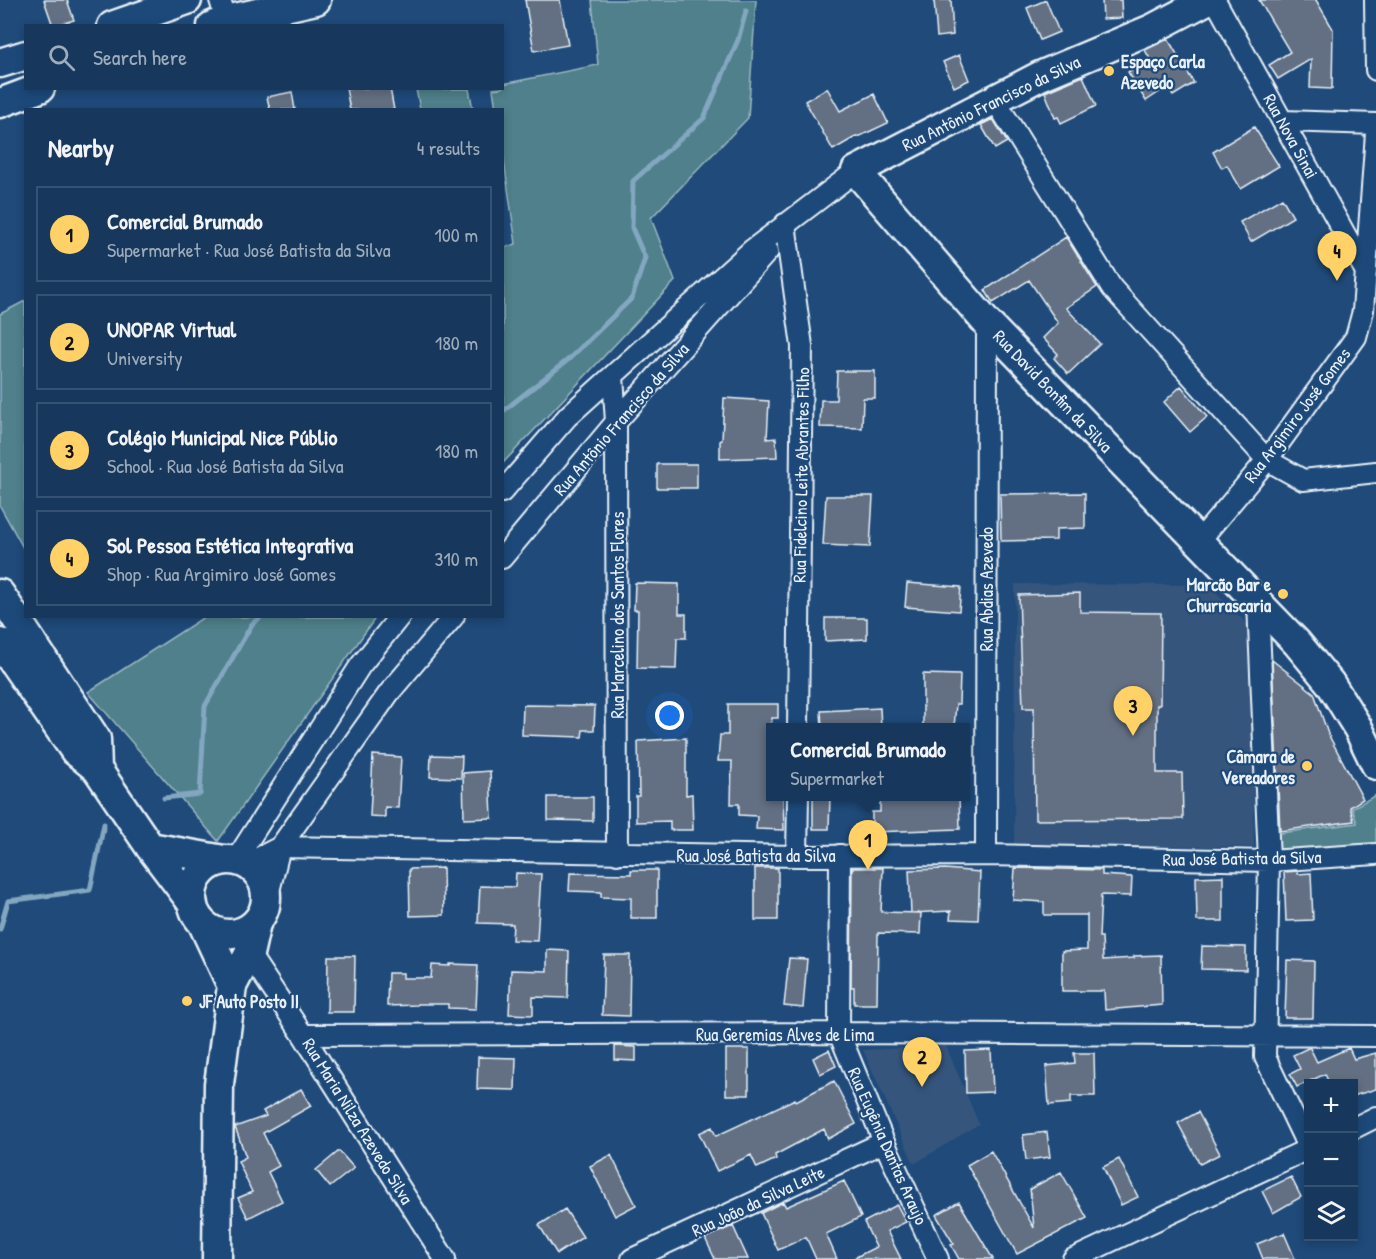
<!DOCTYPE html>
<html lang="en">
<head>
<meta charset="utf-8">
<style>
	body { margin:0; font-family:"Patrick Hand",sans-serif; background:#244365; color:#f1f3f6 }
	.controls { position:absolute; right:18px; bottom:18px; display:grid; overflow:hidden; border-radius:0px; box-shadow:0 3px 9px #0003 }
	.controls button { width:54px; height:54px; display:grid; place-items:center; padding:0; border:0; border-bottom:2px solid #365272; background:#17385c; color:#f1f3f6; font:30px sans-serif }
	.you { position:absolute; left:670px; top:716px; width:21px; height:21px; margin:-15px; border:4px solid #fff; border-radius:50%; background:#1a73e8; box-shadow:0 0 0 9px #1a73e833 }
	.badge { display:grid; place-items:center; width:39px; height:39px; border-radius:50%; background:#ffd166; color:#111; font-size:20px; font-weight:700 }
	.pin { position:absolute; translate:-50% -50px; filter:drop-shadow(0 2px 3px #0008) }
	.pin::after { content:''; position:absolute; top:32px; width:21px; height:18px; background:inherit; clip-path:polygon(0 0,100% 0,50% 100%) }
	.popup { position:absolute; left:766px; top:723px; width:204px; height:78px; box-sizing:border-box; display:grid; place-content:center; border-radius:0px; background:#17385c; filter:drop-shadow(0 2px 4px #0005); font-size:20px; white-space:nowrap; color:#9eacbb }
	.popup b { font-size:22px; color:#f1f3f6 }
	.popup::after { content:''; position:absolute; left:50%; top:100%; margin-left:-12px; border:12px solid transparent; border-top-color:#17385c }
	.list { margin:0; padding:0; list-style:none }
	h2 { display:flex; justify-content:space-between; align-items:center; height:78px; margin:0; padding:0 24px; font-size:26px }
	h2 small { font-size:20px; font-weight:400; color:#9eacbb }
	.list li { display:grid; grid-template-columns:39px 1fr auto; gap:18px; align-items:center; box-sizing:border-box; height:96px; margin:0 12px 12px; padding:0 12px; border:2px solid #365272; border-radius:0px }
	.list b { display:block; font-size:22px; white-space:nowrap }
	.list p { margin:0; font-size:20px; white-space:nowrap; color:#9eacbb }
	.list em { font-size:20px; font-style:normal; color:#9eacbb }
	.icon { flex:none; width:33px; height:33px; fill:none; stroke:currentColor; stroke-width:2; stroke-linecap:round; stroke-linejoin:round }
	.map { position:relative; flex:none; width:1376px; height:1259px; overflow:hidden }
	.search { position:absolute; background:#17385c; box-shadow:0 3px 9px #0003; left:24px; top:24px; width:480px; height:66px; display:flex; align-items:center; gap:15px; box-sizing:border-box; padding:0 21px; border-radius:0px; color:#9eacbb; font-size:22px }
	.panel { position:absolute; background:#17385c; box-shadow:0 3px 9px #0003; left:24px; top:108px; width:480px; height:510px; border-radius:0px }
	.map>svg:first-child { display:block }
	.built { fill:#34557d }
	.green { fill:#4f808b; stroke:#9cb8c2; stroke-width:1.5 }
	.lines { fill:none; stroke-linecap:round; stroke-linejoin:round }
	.stream { stroke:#83a7c1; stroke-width:5 }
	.building { fill:#647083; stroke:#e8f1f8; stroke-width:1.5 }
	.street-casing { stroke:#e8f1f8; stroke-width:24 }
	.secondary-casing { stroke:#e8f1f8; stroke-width:33 }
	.street { stroke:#1f4a7a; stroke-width:20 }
	.secondary { stroke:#1f4a7a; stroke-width:28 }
	.poi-dot { fill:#ffd166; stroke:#1f4a7a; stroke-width:2 }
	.labels { text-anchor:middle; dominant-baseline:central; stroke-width:4.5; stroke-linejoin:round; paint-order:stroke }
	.poi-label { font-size:18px; font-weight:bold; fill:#e8f1f8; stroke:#1f4a7a; text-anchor:start }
	.street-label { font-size:18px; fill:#e8f1f8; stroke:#1f4a7a }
</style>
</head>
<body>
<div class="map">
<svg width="1376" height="1259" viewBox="0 0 1376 1259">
	<rect width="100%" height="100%" fill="#1f4a7a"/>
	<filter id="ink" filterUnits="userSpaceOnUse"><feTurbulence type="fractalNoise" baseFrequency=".0167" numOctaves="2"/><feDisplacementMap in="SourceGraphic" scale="12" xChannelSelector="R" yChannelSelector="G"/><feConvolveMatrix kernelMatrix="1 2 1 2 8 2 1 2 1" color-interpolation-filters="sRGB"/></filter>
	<g filter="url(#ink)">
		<path class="built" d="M1015,584L1209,585L1251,628L1254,847L1014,845Z
			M946,1046L979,1124L914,1164L863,1050Z"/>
		<path class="green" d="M592,0H756L748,118L651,218L675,281L503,463V248L516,244L503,154L502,110L496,109L493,89L502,88L503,84L598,65Z
			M416,89H469L473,109H420Z
			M25,301V551L0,506V314Z
			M204,617H376L218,841L88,692Z
			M1376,795V852L1272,849V834L1357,823L1352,808Z"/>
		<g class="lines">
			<path class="stream" d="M502,412L569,359L632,298L645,258L632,228L633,181L704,118L738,40L746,11
				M164,798L200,794L205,706L252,624L262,616
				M0,929L8,901L90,890L104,824"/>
		</g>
		<path class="building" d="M44,0H67L74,20L53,26Z
			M525,0H560L568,45L534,51Z
			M934,0H951L953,35L937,37Z
			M1046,0L1059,32L1040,40L1027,8Z
			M1102,0H1121L1122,18L1103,19Z
			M1259,0H1316L1333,29L1332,89L1310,88L1311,59L1278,79L1269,65L1290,52Z
			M1168,39L1194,83L1173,96L1167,87L1146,101L1128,72L1150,59L1145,50Z
			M959,55L969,80L954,87L943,62Z
			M1083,76L1096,106L1061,123L1058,117L1055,118L1045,92Z
			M346,88H390L394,110H350Z
			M827,88L840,111L874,94L888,123L858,137L857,136L833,150L805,101Z
			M292,92L295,110H270L267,97Z
			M993,119L1007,142L995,149L981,125Z
			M1254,127L1279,166L1241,189L1227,165L1222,168L1213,152Z
			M1282,198L1293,217L1251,242L1240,222Z
			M1066,237L1097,287L1066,308L1100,344L1068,374L1054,358L1058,354L1043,338L1058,323L1029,280L993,303L985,290Z
			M837,371H875V398H863L862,428L820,427L821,400H836Z
			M1181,386L1207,417L1190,432L1164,402Z
			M724,398L769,401L767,439L776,438L777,457L720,459V441L722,440Z
			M657,464H697V488H657Z
			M1085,493V528L1056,529V540L1001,541L1000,494Z
			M826,496H873L870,547L823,545Z
			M635,583L679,584V614H686V638H677L676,669L637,668L638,610H634Z
			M907,583L961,587L959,611L905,607Z
			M1080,593V612L1161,613L1160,705H1157V773H1182L1183,819L1035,820L1034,708H1023L1019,595Z
			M825,618H867V639L825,641Z
			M1272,660L1314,693L1328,734L1363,799L1350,807L1354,821L1280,831Z
			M923,674L960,675L959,704H956L954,728L923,727Z
			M728,704H778V718H772L771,728V796H783L784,830L756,829L757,816L739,815V804H731L732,761H718L720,735H728Z
			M523,705L595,706L594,730H583L582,737L522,735Z
			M880,708L881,728H822L821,711Z
			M686,738V795L692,794L693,830H670V821L636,822V796H639L638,741Z
			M373,755L401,757L398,808L385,807V817L370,816Z
			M431,755L462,756L461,778L430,777Z
			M490,771L492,818L464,819L463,773Z
			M813,796H830L829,829H813Z
			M959,796L960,829L872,832V812H880V798Z
			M548,797H593V821L548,820Z
			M443,868L444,915L410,916L409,869Z
			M755,868H778V920H755Z
			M852,868H883L881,912L921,913L920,934L878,933L877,1004H854V987H851Z
			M1015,868L1102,870V875L1132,877L1131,896L1101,895L1099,937H1102L1103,960L1134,958V956L1161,955L1162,1005L1105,1010L1104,991H1062V951L1087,950V915H1044V902L1013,900Z
			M945,869L980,872L978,920L950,919L951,911L911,913L909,870Z
			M631,870H657V918H631V898L601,897V892L569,891L570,873L631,874Z
			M1298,871V874L1311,873L1313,920L1286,921L1284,872Z
			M516,873L541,874L537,941L512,940L513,924L478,923L480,886L515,887Z
			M1223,876V921H1197L1196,877Z
			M1202,946L1246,947V970L1201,969Z
			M547,950L569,951L568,998L533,997V1015L509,1014L511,970L547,971Z
			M604,955H630L629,1016L602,1015Z
			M328,956H355L354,1012H327Z
			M789,958L807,959L803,1008L784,1006Z
			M1287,960L1314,961L1313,1018H1285Z
			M450,964L478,965L476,1009L448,1008V1004H417V1005L387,1006L388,973H403V978H431L432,965L450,966Z
			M615,1046L636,1047V1061L615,1060Z
			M1308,1048H1310L1317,1062L1349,1048L1354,1059L1376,1053V1089L1353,1096V1083H1329L1325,1074L1297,1087L1290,1074L1300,1069L1293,1055Z
			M726,1049H749V1095H726Z
			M829,1050L836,1066L820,1074L813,1058Z
			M991,1050L993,1092L966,1093L965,1051Z
			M1074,1053H1094L1095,1096H1071V1103L1049,1105L1046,1066L1075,1063Z
			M478,1057L516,1058L515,1090L477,1089Z
			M834,1081L856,1124L828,1139L824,1129L775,1155L776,1159L757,1168L751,1155L717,1171L699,1133L712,1127L716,1136L795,1099L796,1101Z
			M301,1089L311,1106L263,1133L279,1166L268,1172L282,1201L248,1218L238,1198L252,1192L238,1161L246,1157L235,1127L266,1116L263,1111Z
			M1198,1112L1220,1154L1200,1164L1178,1123Z
			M1047,1132L1050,1157L1026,1160L1023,1135Z
			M339,1151L354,1168L330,1187L316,1170Z
			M991,1151L1034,1228L1030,1189L1061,1172L1087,1218L1017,1254L967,1165Z
			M611,1155L636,1205L615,1216L590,1166Z
			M1119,1159L1138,1197L1121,1205L1103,1167Z
			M1291,1177L1301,1197L1273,1213L1262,1191Z
			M844,1181L861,1217L826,1234L837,1259H816L806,1237L778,1250L761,1213L783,1202L786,1207Z
			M959,1202L993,1259H959L951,1245L954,1244L936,1215Z
			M897,1205L906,1222L887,1231L901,1259H852L876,1247L864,1222Z
			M565,1209L583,1237L557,1254L539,1225Z
			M733,1226L748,1259H715L705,1238Z
			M1284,1233L1295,1259H1263L1257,1244Z"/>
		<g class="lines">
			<defs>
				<path id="street" d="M220,0L226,20
					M1215,0L1366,272
					M1375,0L1376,70
					M995,100L1112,288L1267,460L1303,480L1376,472
					M1283,121L1376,124
					M785,224L802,346L798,728
					M613,376L616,422L617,854
					M502,492L568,416L752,250L856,171
					M1199,541L1267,460L1356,337L1363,311L1376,133
					M502,558L616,422L768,251
					M1258,603L1269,861L1265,1057L1308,1147
					M840,855L839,1033L884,1142L938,1259
					M986,855L987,323
					M797,856L798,796
					M236,860L360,666L400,616
					M247,864L280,847L797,856L986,855L1269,861L1376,854
					M266,903L280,847L389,693L454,616
					M249,954L303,1035L445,1259
					M303,1035L839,1033L1376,1036
					M1354,1128L1376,1117
					M632,1259L884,1142
					M1073,1259L1308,1149"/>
				<path id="secondary" d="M1207,0L1152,29L1040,76L856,171L987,323L1297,643L1330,683L1358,728L1376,765
					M112,26L187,0
					M212,26L226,20L316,0
					M0,63L26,55
					M0,103L40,88
					M0,594L96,739L97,769
					M0,643L75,751L97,769L150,847L193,904
					M150,847L224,860
					M192 897a37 37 0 1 1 74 0a37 37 0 1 1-74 0Z
					M203,924L232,986
					M217,1259L219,1084L232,986L249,954L256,923"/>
			</defs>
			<use href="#street" class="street-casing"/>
			<use href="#secondary" class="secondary-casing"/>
			<use href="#street" class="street"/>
			<use href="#secondary" class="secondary"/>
		</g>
	</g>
	<g class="poi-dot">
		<circle cx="1109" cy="71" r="6"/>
		<circle cx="1283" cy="594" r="6"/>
		<circle cx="1307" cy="766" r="6"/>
		<circle cx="187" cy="1001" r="6"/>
	</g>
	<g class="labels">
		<g class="poi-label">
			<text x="1121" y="61">Espaço Carla<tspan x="1121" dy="21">Azevedo</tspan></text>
			<text x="1271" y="584" text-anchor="end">Marcão Bar e<tspan x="1271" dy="21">Churrascaria</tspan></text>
			<text x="1295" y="756" text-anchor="end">Câmara de<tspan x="1295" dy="21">Vereadores</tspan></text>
			<text x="199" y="1001">JF Auto Posto II</text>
		</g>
		<g class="street-label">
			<text transform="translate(991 103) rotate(-26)">Rua Antônio Francisco da Silva</text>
			<text transform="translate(1291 136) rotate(61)">Rua Nova Sinai</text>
			<text transform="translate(1053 391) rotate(46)">Rua David Bonfim da Silva</text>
			<text transform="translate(1297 415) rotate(-53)">Rua Argimiro José Gomes</text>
			<text transform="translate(621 419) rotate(-49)">Rua Antônio Francisco da Silva</text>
			<text transform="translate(801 475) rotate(-89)">Rua Fidelcino Leite Abrantes Filho</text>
			<text transform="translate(986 589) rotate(-90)">Rua Abdias Azevedo</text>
			<text transform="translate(617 615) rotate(-90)">Rua Marcelino dos Santos Flores</text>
			<text x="756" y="855">Rua José Batista da Silva</text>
			<text transform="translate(1242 858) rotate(-1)">Rua José Batista da Silva</text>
			<text x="785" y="1034">Rua Geremias Alves de Lima</text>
			<text transform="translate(358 1121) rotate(58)">Rua Maria Nilza Azevedo Silva</text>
			<text transform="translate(888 1146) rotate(66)">Rua Eugênia Dantas Araujo</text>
			<text transform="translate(758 1201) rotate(-25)">Rua João da Silva Leite</text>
		</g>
	</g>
</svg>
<div class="controls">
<button>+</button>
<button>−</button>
<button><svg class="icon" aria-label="layers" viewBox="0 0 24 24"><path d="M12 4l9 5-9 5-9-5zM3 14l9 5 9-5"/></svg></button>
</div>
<div class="you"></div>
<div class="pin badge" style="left:868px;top:870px">1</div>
<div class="popup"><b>Comercial Brumado</b>Supermarket</div>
<div class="pin badge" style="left:922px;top:1087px">2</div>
<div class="pin badge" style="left:1133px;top:736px">3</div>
<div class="pin badge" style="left:1337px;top:281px">4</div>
<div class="search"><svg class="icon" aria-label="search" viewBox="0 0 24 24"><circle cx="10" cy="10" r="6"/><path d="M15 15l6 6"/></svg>Search here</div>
<section class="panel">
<h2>Nearby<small>4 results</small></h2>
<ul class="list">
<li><span class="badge">1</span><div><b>Comercial Brumado</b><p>Supermarket · Rua José Batista da Silva</p></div><em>100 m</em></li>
<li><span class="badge">2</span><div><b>UNOPAR Virtual</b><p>University</p></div><em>180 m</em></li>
<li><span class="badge">3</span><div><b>Colégio Municipal Nice Públio</b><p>School · Rua José Batista da Silva</p></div><em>180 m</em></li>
<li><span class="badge">4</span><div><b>Sol Pessoa Estética Integrativa</b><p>Shop · Rua Argimiro José Gomes</p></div><em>310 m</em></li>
</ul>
</section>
</div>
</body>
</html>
